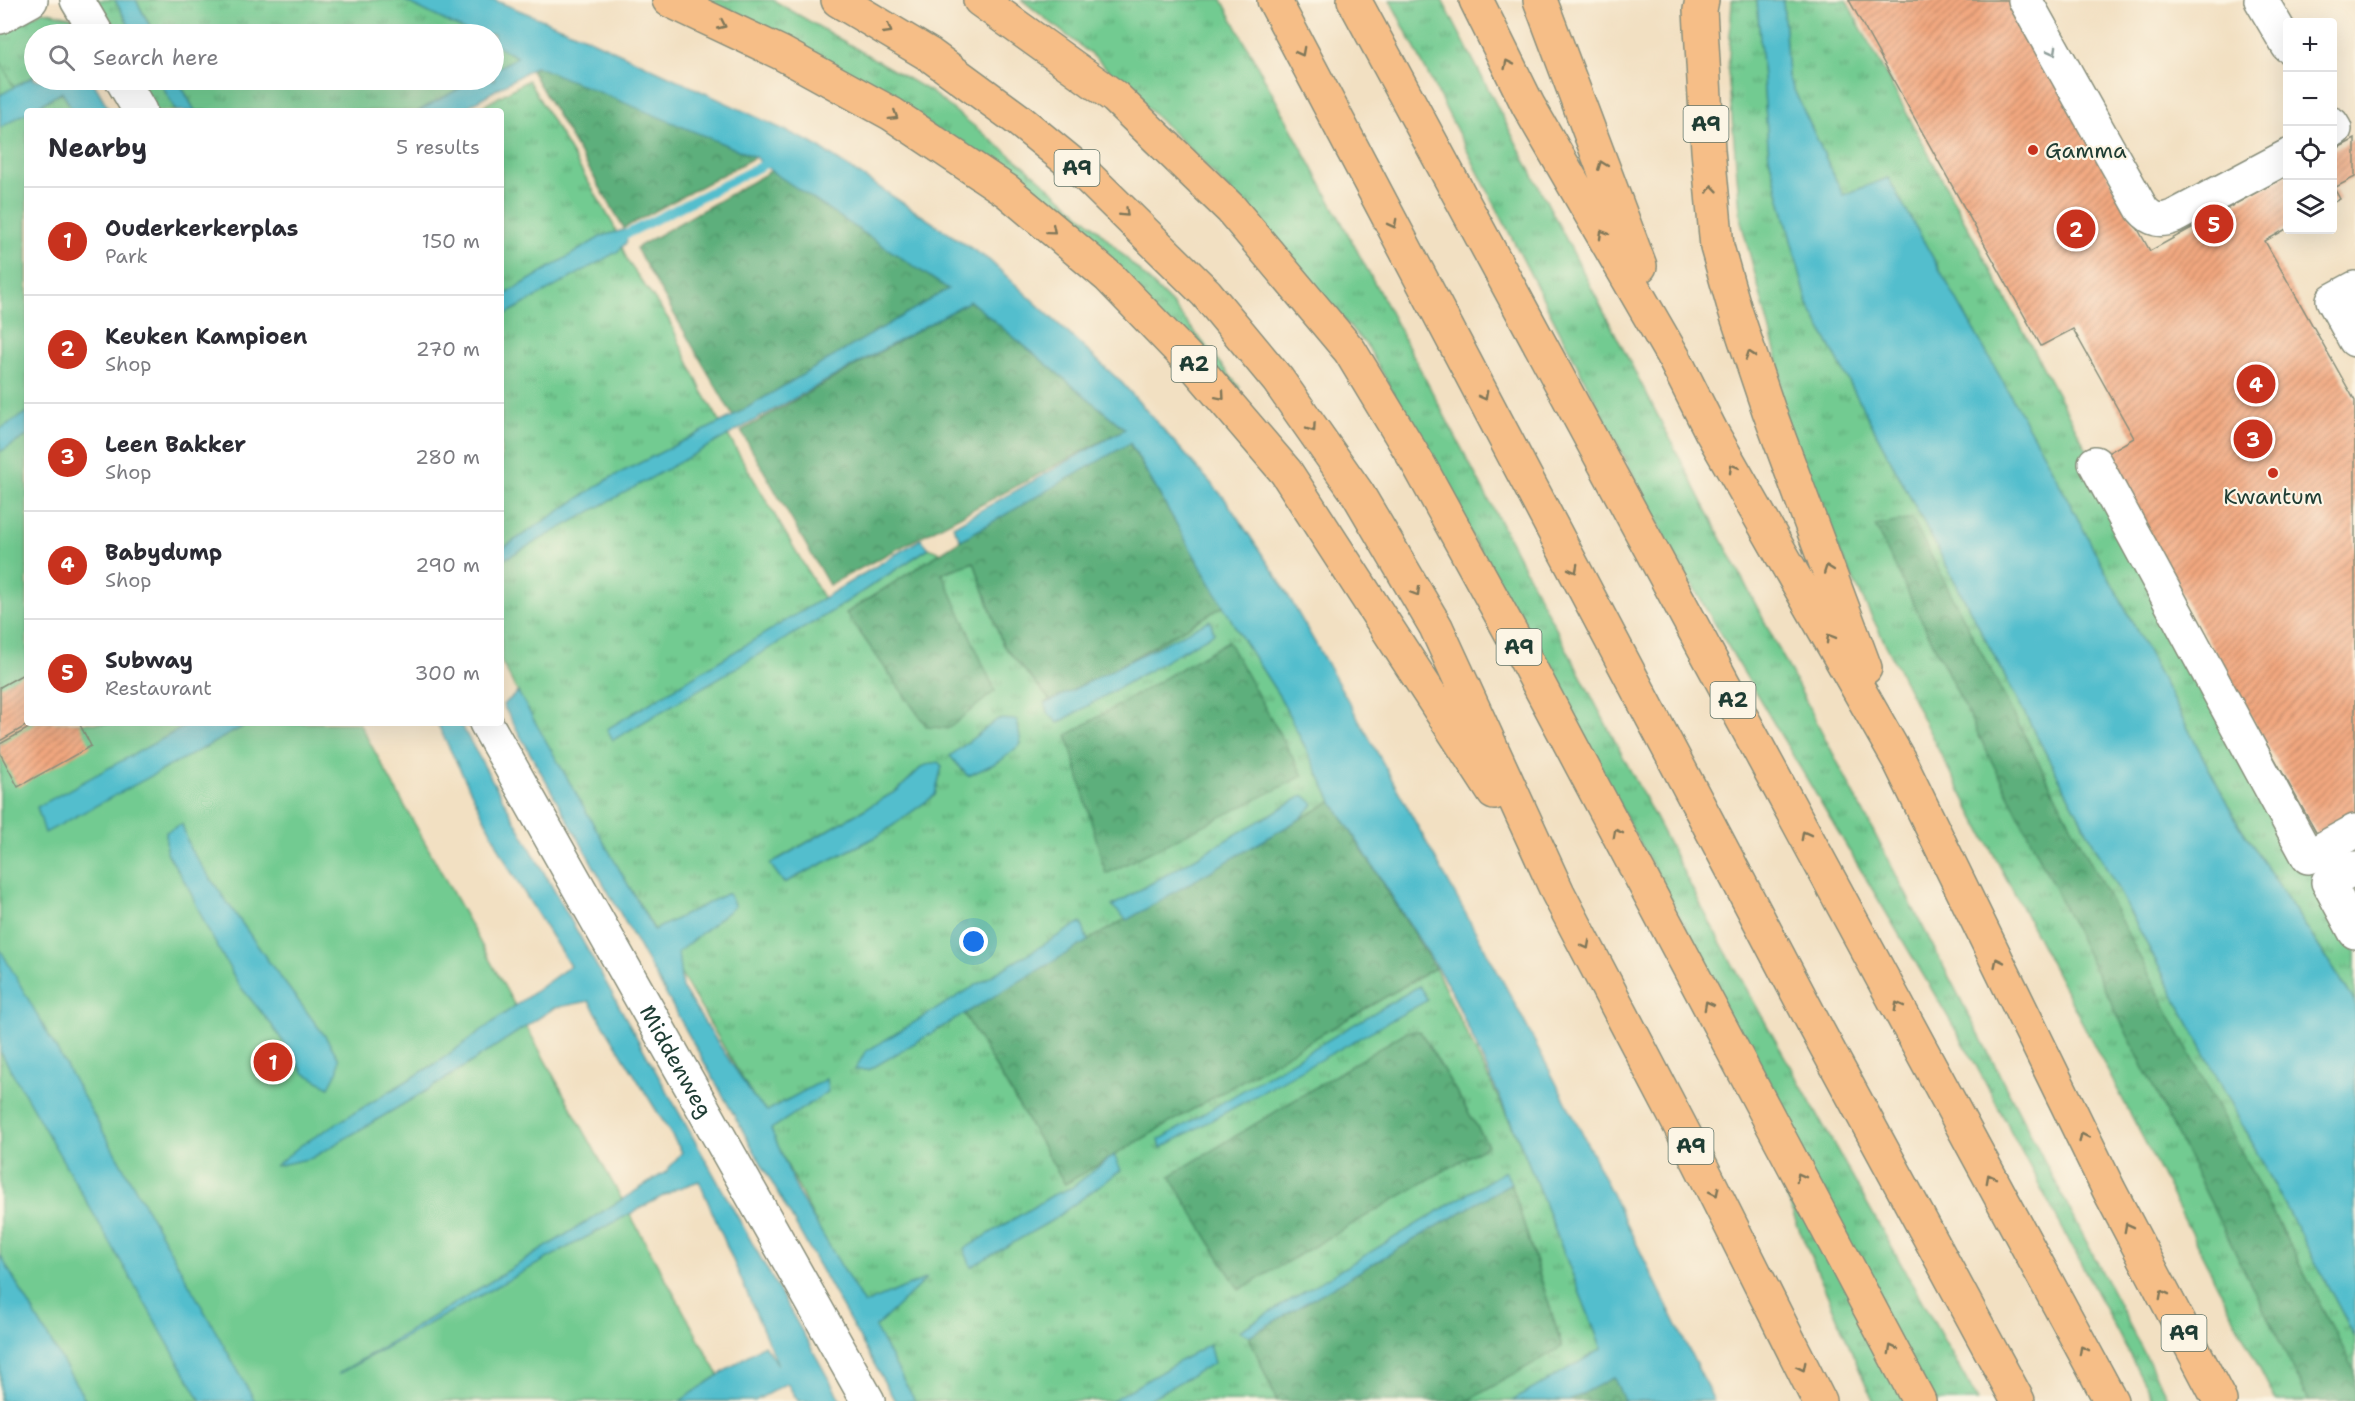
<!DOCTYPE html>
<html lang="en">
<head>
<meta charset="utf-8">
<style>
	body { margin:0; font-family:"Shantell Sans",sans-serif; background:#f7f7f7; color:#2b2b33 }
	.controls { position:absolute; right:18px; top:18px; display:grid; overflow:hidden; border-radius:6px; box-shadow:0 6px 24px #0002 }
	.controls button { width:54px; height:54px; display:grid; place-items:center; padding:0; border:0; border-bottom:2px solid #e1e1e2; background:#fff; color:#2b2b33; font:30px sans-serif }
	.you { position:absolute; left:974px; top:942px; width:21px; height:21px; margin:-15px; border:4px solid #fff; border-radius:50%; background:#1a73e8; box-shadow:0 0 0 9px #1a73e833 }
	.badge { display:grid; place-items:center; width:39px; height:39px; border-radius:50%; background:#c8321e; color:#fff; font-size:20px; font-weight:700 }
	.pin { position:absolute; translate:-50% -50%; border:3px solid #fff; box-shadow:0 2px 6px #0006 }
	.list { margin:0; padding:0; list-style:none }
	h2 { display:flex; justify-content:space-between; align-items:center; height:78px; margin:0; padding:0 24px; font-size:26px }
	h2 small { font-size:20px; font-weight:400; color:#7c7c81 }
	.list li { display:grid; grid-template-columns:39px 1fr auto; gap:18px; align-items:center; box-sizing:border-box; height:108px; padding:0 24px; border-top:2px solid #e1e1e2 }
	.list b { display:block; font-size:22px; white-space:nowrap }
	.list p { margin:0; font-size:20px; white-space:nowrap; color:#7c7c81 }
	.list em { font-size:20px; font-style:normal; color:#7c7c81 }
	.icon { flex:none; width:33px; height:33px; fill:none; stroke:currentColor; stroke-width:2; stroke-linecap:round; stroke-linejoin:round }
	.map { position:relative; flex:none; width:2355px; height:1401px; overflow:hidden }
	.search { position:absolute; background:#fff; box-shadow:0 6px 24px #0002; left:24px; top:24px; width:480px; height:66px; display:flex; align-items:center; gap:15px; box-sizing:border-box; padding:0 21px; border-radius:33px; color:#7c7c81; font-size:22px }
	.panel { position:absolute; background:#fff; box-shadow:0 6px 24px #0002; left:24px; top:108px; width:480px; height:618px; border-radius:6px }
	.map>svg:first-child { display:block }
	.grass { fill:url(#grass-tufts); stroke:#488462; stroke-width:1.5; fill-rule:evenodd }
	.forest { fill:url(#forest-crowns); stroke:#3e7658; stroke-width:1.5 }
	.park { fill:#72cb91; stroke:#488462; stroke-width:1.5 }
	.water { fill:#52becd; stroke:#387e80; stroke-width:1.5 }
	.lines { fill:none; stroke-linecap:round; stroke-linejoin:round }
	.stream { stroke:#52becd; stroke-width:9 }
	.building { fill:url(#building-hatch) }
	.minor-casing { stroke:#888e7b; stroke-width:36 }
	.highway-casing { stroke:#888e7b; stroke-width:36 }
	.minor { stroke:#fff; stroke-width:33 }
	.highway { stroke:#f6be87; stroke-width:33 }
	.oneway { stroke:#807759 }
	.oneway2 { stroke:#8f9e9a }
	.poi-dot { fill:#c8321e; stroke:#fcf5e5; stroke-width:2 }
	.labels { text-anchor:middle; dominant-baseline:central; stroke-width:4.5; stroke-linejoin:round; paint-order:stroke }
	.shield { fill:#fcf5e5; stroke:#617469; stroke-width:1.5 }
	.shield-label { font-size:21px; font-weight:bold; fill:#1f3d34 }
	.poi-label { font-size:22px; fill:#1f3d34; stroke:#fcf5e5; text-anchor:start }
	.street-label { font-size:22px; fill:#1f3d34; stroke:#fcf5e5 }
</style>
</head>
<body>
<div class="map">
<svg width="2355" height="1401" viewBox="0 0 2355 1401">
	<defs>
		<pattern id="grass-tufts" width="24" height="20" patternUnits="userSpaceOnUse" patternTransform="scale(1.5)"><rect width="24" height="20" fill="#72cb91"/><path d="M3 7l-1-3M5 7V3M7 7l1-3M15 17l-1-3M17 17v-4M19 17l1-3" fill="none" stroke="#5da677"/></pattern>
		<pattern id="forest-crowns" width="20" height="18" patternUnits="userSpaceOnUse" patternTransform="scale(1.5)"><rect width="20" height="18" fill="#5daf7b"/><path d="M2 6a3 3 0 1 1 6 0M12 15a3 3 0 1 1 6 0" fill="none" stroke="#4c9066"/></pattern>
		<pattern id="building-hatch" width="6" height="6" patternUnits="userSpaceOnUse" patternTransform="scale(1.5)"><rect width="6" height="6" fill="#f2a77f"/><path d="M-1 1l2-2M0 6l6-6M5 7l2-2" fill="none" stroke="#c38969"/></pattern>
	</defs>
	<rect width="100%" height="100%" fill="#fcf5e5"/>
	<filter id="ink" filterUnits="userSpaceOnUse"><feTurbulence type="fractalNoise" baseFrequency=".0167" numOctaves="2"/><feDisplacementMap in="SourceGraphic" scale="12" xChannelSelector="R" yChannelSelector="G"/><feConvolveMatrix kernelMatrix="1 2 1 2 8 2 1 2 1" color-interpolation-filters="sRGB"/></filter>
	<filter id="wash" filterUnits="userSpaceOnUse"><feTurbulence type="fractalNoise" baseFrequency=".008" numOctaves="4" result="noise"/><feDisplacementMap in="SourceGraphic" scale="24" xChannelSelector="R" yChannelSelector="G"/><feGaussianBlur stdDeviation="1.35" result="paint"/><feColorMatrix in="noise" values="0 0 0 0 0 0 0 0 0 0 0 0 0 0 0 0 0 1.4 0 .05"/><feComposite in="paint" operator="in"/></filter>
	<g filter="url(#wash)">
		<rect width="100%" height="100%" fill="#f2e0c2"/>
		<path class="grass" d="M91,0H115L134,34H110Z
			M136,0H413L476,34H155Z
			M703,0H773L931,92L1027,168L1093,225L1172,304L1240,388L1236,393L917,114L822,56L729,11Z
			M1022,0H1222L1396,323L1718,938L1978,1401H1873L1796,1222L1699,951L1368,347L1199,158L1097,59Z
			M1390,0H1442L2169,1401H2154L1970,1054L1677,560Z
			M1732,0H1757L1769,157L1808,304L2355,1337V1401H2276L2142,1136L1935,743L1822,517L1780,403L1781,373L1741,221L1728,72Z
			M1783,0H1846L2355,949V1002L2236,820L2048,462L1888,178L1843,195L1788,77Z
			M43,11L75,18L84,34H34V76L0,95V34Z
			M494,44L517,57L494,71Z
			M136,80H159L176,111H154Z
			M178,80H478L423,111H195Z
			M528,80L613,224L628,262L669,320L702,391L831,611L929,548L941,553L846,613L961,619L941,574L974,562L1003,645L1050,700L1045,703L1214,633L1210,621L1112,670L1224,606L1240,635L1280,697L1332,801L964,1012L1065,1184L1435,968L1523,1149L1602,1349L1515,1401H1467L1562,1346L1511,1183L1504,1172L1240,1331L1249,1336L1277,1401H910L857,1306L754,1098L553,758L501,661V111H475ZM998,719L1021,744L950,756ZM923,766H942L935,795L878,836L784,883L771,863L898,790Z
			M62,92L73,111H30Z"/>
		<path class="forest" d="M543,67L755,157L624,228L530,69Z
			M771,171L948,289L733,416L636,248Z
			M970,301L1125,429L829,585L741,431Z
			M1129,443L1224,606L1112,670L1045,704L1050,700L1003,645L974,562L942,573L995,691L949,728L927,727L846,613L961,540Z
			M1912,519L2355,1371V1401H2309L1875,526Z
			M1228,641L1303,776L1106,874L1067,735Z
			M1332,801L1435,968L1065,1184L963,1012Z
			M1420,1031L1488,1145L1239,1290L1170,1176L1406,1032Z
			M1511,1183L1562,1347L1467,1401H1277L1249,1336Z
			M1602,1349L1625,1401H1515Z"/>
		<path class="park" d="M0,60L27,114V723H359L733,1401H0Z"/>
		<path class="water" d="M115,0H136L154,34H134Z
			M403,0H494L585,37L812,143L989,260L1122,383L1225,499L1278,578L1367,734L1513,1000L1582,1133L1714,1401H1624L1614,1377L1569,1401H1512L1602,1349L1523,1149L1451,990L1332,801L1280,697L1240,635L1130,443L961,540L953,526L1125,429L970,301L505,559L501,549L610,478L733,416L948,289L771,171L755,157L536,66L460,111H418L475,80H494V70L517,57L494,45V34H472Z
			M1757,0H1783L1788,77L1843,195L1888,178L2048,462L2236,820L2355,1002V1337L1808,304L1769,157Z
			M34,76V80H92L110,111H73L62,92L0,128V95Z
			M159,80H178L195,111H176Z
			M624,230L627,242L617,252L501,317V297L602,236Z
			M27,412V436L0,452V429Z
			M921,539L929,548L831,612L613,740L607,729Z
			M1210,620L1214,633L1058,723L1049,714L1045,704Z
			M518,692L654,930L728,893L735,906L678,952L682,988L754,1098L767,1111L826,1079L828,1092L771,1129L799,1195L864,1304L927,1278L875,1328L915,1401H895L503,705Z
			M998,719L1017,720L1021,744L1000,761L968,776L950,756Z
			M191,723H250L45,833L37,807Z
			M437,723H460L841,1401H798L787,1383L755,1401H680L764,1345L778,1365L699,1181L676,1189L570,1246L338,1374L498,1277L666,1172L682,1152L589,1001L554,1008L441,1082L312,1158L275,1166L301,1145L438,1062L570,966L510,870Z
			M938,762L942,766L935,795L878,836L784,883L770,864L898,790L923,766Z
			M1304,795L1314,804L1300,819L1127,920L1112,906Z
			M182,824L190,849L269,962L325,1036L339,1059L338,1070L329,1087L304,1073L271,1024L239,985L208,930L188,887L166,851V832Z
			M1081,922L1088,941L869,1070H855L865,1052Z
			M0,949L255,1401H201L0,1051Z
			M1419,986L1428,1000L1161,1148L1159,1140Z
			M1114,1155L1121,1170L1051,1221L971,1267L964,1249L1053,1195L1071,1188Z
			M1505,1171L1511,1183L1249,1336L1239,1331Z
			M0,1255L86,1401H0Z
			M1209,1344L1214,1363L1146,1401H1111Z"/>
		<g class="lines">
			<path class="stream" d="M625,235L767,163"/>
		</g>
		<g id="blocks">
			<path class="building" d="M1849,0H2012L2150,251L2288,175V228L2265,241L2355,401V821L2321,841L2104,455L2134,438L2073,329L2041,346Z
				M2355,139V177L2334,188L2340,199L2332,203V151Z
				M27,672V723H31L0,741V687Z
				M38,723H79L91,746L18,787L0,753V744Z"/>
		</g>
	</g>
	<g filter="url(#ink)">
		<use href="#blocks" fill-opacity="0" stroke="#888e7b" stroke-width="1.5"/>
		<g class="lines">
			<defs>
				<g id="minor">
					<path d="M77,0L97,34"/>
					<path d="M2025,0L2142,209C2152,221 2161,222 2175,216L2288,156"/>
					<path d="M2261,0L2288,46"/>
					<path d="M0,17L31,0"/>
					<path d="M122,80L140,111"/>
					<path d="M2332,124L2335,129L2332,130"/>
					<path d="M2355,288L2333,300L2355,340"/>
					<path d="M2095,463L2308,857L2355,831"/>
					<path id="s1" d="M486,723L868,1401"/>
					<path d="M2355,868L2328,882L2355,932"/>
				</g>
				<path id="highway" d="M669,0L781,53L892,114L1007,191L1109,277L1196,367L1286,472L1494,793
					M838,0L930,55L1016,118L1087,176L1206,293L1278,380L1358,494L1436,627L1558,893L1699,1162L1819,1401
					M980,0L1115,97L1231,209L1350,351L1419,465L1520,649L1919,1401
					M1274,0L1814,1024L2018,1401
					M1354,0L2111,1401
					M1476,0L1528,105L1674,358L1711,431L1900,762L2109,1190L2220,1401
					M1540,0L1640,266
					M1702,0L1700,10L1708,150L1717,247L1735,310L1769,411L1865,668"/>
			</defs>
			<use href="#minor" class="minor-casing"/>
			<use href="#highway" class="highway-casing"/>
			<use href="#minor" class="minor"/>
			<use href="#highway" class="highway"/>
		</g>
		<defs><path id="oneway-chevron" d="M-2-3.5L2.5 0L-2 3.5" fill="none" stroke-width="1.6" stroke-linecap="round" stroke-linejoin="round" transform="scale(1.5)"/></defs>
		<g class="oneway">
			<use href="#oneway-chevron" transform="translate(722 25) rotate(25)"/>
			<use href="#oneway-chevron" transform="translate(888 30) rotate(31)"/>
			<use href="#oneway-chevron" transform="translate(1301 52) rotate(62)"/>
			<use href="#oneway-chevron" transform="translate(1508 64) rotate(-116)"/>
			<use href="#oneway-chevron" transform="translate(894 116) rotate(32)"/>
			<use href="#oneway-chevron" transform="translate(1602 165) rotate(-111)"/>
			<use href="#oneway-chevron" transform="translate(1712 189) rotate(-96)"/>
			<use href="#oneway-chevron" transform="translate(1125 213) rotate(44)"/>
			<use href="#oneway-chevron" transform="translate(1393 224) rotate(62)"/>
			<use href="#oneway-chevron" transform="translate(1052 230) rotate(40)"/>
			<use href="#oneway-chevron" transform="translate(1603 234) rotate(-120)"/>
			<use href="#oneway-chevron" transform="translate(1750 355) rotate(-109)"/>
			<use href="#oneway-chevron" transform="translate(1221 396) rotate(49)"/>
			<use href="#oneway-chevron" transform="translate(1484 396) rotate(62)"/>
			<use href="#oneway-chevron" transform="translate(1312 428) rotate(55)"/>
			<use href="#oneway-chevron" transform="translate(1733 468) rotate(-120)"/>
			<use href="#oneway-chevron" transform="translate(1574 569) rotate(62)"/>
			<use href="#oneway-chevron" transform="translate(1828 569) rotate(-110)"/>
			<use href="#oneway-chevron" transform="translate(1416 592) rotate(60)"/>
			<use href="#oneway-chevron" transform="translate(1830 638) rotate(-120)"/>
			<use href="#oneway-chevron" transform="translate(1617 833) rotate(-118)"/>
			<use href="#oneway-chevron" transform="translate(1805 835) rotate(-118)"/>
			<use href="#oneway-chevron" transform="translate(1586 945) rotate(62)"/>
			<use href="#oneway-chevron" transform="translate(1998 962) rotate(-116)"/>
			<use href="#oneway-chevron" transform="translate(1708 1005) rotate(-118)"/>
			<use href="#oneway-chevron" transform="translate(1898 1006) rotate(-118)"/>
			<use href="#oneway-chevron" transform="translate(2083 1137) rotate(-116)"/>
			<use href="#oneway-chevron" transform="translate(1800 1177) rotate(-118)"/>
			<use href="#oneway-chevron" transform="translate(1990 1178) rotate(-118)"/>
			<use href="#oneway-chevron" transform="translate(1715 1192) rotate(63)"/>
			<use href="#oneway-chevron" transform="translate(2128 1227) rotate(-118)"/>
			<use href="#oneway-chevron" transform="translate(2163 1294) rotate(-118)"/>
			<use href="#oneway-chevron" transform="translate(1892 1349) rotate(-118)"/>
			<use href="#oneway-chevron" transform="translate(2083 1350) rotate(-118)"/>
			<use href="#oneway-chevron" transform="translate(1802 1367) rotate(63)"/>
		</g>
		<use class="oneway2" href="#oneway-chevron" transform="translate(2053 51) rotate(61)"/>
	</g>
	<g class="poi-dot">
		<circle cx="2033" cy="150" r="6"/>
		<circle cx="2273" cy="473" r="6"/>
	</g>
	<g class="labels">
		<g class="shield">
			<rect x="1683.5" y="106" width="45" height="36" rx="4.5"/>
			<rect x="1054.5" y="150" width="45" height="36" rx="4.5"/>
			<rect x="1171.5" y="346" width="45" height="36" rx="4.5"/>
			<rect x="1496.5" y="629" width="45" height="36" rx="4.5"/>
			<rect x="1710.5" y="682" width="45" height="36" rx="4.5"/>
			<rect x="1668.5" y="1128" width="45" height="36" rx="4.5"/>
			<rect x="2161.5" y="1315" width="45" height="36" rx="4.5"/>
		</g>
		<g class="shield-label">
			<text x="1706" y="124">A9</text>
			<text x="1077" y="168">A9</text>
			<text x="1194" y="364">A2</text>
			<text x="1519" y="647">A9</text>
			<text x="1733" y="700">A2</text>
			<text x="1691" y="1146">A9</text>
			<text x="2184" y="1333">A9</text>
		</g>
		<g class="poi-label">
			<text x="2045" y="150">Gamma</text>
			<text x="2273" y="496" text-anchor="middle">Kwantum</text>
		</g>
		<g class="street-label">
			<text stroke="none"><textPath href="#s1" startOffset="388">Middenweg</textPath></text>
		</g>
	</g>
</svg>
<div class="controls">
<button>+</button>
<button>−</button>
<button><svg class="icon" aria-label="locate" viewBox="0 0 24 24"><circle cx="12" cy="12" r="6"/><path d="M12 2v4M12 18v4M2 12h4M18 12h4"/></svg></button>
<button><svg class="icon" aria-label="layers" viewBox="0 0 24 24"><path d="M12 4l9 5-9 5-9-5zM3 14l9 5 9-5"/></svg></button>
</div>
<div class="you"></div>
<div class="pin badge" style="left:273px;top:1062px">1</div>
<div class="pin badge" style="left:2076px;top:229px">2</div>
<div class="pin badge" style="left:2253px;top:439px">3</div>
<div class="pin badge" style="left:2256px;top:384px">4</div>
<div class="pin badge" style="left:2214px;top:224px">5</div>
<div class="search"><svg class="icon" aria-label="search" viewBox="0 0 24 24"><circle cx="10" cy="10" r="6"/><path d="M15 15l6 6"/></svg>Search here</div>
<section class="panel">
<h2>Nearby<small>5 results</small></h2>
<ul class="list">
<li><span class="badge">1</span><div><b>Ouderkerkerplas</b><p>Park</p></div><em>150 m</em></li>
<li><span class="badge">2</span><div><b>Keuken Kampioen</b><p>Shop</p></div><em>270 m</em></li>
<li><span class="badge">3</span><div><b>Leen Bakker</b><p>Shop</p></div><em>280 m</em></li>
<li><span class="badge">4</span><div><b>Babydump</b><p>Shop</p></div><em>290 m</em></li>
<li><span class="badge">5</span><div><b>Subway</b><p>Restaurant</p></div><em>300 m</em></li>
</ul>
</section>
</div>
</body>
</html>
